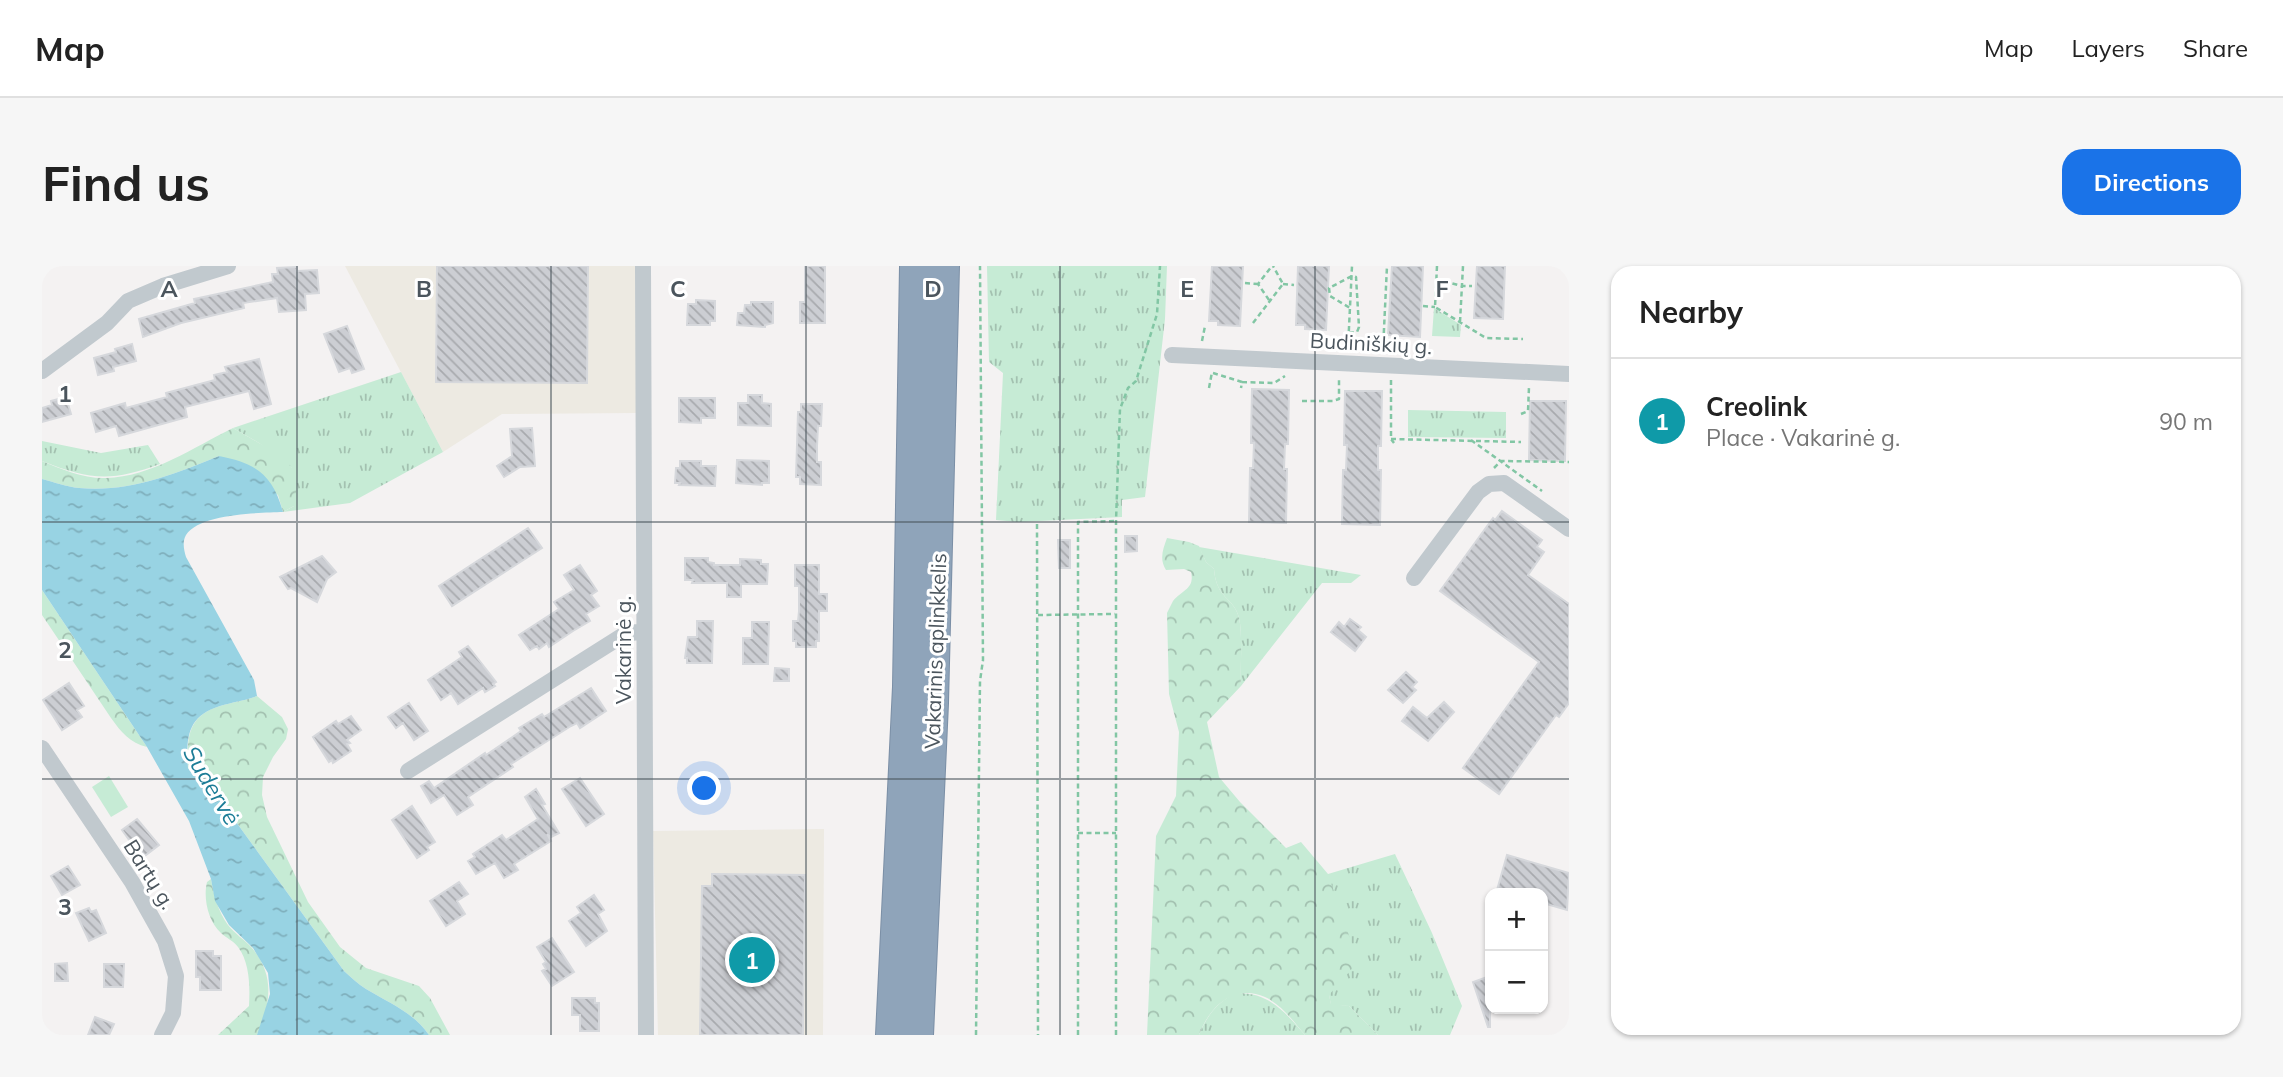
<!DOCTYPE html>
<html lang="en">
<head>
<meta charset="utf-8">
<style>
	body { margin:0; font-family:Mulish,sans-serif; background:#f6f6f6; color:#222 }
	.controls { position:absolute; right:21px; bottom:21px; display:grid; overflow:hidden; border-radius:14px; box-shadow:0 2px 5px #0004 }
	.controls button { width:63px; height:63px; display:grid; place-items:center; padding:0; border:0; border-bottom:2px solid #e0e0e0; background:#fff; color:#222; font:35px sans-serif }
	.you { position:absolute; left:663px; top:523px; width:24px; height:24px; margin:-18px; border:5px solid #fff; border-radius:50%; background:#1a73e8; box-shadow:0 0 0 10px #1a73e833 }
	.badge { display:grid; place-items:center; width:46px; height:46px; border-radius:50%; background:#1a73e8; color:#fff; font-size:23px; font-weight:700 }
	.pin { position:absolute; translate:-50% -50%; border:4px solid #fff; box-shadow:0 2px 7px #0006 }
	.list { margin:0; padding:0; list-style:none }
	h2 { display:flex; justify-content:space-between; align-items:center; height:91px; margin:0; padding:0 28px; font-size:30px }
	h2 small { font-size:23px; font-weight:400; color:#767676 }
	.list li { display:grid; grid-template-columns:46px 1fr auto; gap:21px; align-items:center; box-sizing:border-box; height:126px; padding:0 28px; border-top:2px solid #e0e0e0 }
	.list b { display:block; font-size:26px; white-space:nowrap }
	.list p { margin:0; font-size:23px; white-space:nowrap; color:#767676 }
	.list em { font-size:23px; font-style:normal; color:#767676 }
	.map { position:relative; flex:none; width:1527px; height:769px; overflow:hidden; border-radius:21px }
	header { display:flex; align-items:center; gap:42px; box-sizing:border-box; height:98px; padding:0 35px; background:#fff; border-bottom:2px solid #e0e0e0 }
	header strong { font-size:33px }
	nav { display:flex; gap:38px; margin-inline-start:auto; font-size:24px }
	.intro { display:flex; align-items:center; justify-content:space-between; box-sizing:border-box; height:168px; padding:0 42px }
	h1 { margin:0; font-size:49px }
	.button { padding:18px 32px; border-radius:21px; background:#1a73e8; color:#fff; font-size:24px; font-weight:700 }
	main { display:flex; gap:42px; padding:0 42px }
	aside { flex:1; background:#fff; border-radius:21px; box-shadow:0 2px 5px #0004 }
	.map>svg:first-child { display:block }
	.commercial { fill:#edeae2 }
	.grass { fill:url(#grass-tufts) }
	.forest { fill:url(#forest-crowns) }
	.pitch { fill:#c6ebd5 }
	.water { fill:url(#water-ripples) }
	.building { fill:url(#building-back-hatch); stroke:#d6d8dc; stroke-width:2 }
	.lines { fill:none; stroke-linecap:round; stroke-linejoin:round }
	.highway-casing { stroke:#7b8fa6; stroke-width:32 }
	.path { stroke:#82c6a4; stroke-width:2.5; stroke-dasharray:5 3.5; stroke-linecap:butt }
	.street { stroke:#c1c9ce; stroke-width:16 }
	.highway { stroke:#8fa4ba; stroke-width:30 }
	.grid { fill:none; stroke:#4b555d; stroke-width:2; stroke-opacity:0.55 }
	.labels { text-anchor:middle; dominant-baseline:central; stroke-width:6; stroke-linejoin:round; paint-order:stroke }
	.street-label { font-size:21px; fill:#4b555d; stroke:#fff }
	.water-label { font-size:23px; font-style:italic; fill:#1c7d97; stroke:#fff }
	.grid-label { font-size:23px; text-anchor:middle; font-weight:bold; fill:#4b555d; stroke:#fff; stroke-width:6; stroke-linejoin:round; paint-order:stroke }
</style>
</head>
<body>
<header>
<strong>Map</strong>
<nav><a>Map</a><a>Layers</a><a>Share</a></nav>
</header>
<div class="intro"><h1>Find us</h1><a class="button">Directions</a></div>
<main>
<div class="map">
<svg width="1527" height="769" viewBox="0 0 1527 769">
	<defs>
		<pattern id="grass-tufts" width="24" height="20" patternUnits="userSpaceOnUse" patternTransform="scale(1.75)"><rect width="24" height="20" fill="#c6ebd5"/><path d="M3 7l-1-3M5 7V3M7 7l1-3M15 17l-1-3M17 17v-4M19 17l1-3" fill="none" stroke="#a3c1b0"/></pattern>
		<pattern id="forest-crowns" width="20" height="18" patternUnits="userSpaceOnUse" patternTransform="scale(1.75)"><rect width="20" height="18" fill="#c6ebd5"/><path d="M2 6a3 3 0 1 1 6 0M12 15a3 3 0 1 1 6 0" fill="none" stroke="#a3c1b0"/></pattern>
		<pattern id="water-ripples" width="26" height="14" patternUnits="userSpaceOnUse" patternTransform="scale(1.75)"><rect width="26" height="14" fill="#98d3e3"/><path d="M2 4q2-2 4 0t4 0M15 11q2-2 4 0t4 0" fill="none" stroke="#7eaebb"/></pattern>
		<pattern id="building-back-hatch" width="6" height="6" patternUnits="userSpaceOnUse" patternTransform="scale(1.75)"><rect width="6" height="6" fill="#ccced3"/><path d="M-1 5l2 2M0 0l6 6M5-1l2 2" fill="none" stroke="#a8aaae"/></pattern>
	</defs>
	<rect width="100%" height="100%" fill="#f4f2f2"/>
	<path class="commercial" d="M303,0H594V147L460,148L401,186Z
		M782,563L781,769H616L611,565Z"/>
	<path class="grass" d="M945,0H1125L1123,53L1103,231L1080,234V251L976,256L954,254L961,107L947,96Z
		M1392,42L1419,59L1418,71L1390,70Z
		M359,106L401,186L308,237L241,246L252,240L250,202L217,177L191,162Z
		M1366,144L1464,146V172L1366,171Z
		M0,175L59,187L106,179L118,198C70,216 47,214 0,195Z
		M1157,281L1319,309L1309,317H1280L1199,420C1198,402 1201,369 1197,352C1192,331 1174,333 1172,303L1164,296Z
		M1353,588L1390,667L1420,740L1408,769H1336L1307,740L1289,739L1287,729L1286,608Z
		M1194,727C1227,726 1243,746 1263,769H1157C1164,751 1176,735 1194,727Z"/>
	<path class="forest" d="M191,162C204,170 243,190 250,202C257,213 254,228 252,240L241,246L236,229L177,190C133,208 85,227 37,222C25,221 12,216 0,213V195C19,203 43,213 64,212C109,211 152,181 191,162Z
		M1125,272L1147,276L1157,280L1164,296L1172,303C1174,333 1192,331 1197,352C1201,369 1198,402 1199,420L1165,456L1177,511L1198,536L1244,582L1259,576L1286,608L1316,696L1287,729L1289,738L1307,740L1336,769H1263C1252,756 1240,739 1223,731C1192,717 1167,741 1157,769H1105L1114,570L1134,530L1137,466L1127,428L1125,347C1127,343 1129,339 1131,335C1140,324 1153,323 1149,306L1142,303L1124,304C1117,293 1121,283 1125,272Z
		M0,324L105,481C88,477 79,466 69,452L0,349Z
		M215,430L240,451L246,463L244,473L231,491L221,511L220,529L225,551L266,636L298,681L324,702L377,720L388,732L408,769H387C371,746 347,737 324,723C316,718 309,711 302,705L168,520L146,502C145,472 145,450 178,440C190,436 202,435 215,430Z
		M169,613C172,630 176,645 186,659C193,668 203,674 210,682C233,709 229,738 215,769H176L207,740C208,721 208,697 196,681C192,675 184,672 179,667C166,655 161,632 165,616Z"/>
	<path class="pitch" d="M67,510L86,541L69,551L50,521Z"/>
	<path class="water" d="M177,190C214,197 231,209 241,246C218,247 158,247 144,269C140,276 142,284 144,291L212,414L215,430C202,435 190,436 178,440C145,450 144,472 146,502L168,520L302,705C309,711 316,718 324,723C347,737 371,746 387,769H215L228,728L226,707L211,682L187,659L173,635L169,613L147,555L105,481L0,324V213C12,216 25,221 37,222C85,227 133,208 177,190Z"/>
	<path class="building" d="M395,0H546L545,117L394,116Z
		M763,0H783V57H758V36H763Z
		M1170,0H1201L1198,60L1176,59V55H1167Z
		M1256,0H1287L1284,64L1263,63V59H1254Z
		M1350,0H1381L1378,71L1346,69Z
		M1435,0H1463L1461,53L1432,52Z
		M255,1V5L275,4L277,27L263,28L264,44L237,46L235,32L201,37L202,42L139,57L101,71L97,53L153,37L152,33L231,16L230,8H236L235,2Z
		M654,34L673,35V55H668V59H645L646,38H654Z
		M709,36H731V57L723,59V61L695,59L696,47H702L703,39H709Z
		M305,60L322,103L310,107L308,102L297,106L282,68Z
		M90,78L94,95L71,101L72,105L56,109L52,92L74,86L73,83Z
		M217,93L229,138L212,143L207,125L143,141L145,151L77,170L74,160L54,166L49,147L83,137L84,142L125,131L124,127L173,114L172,109L185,106L183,101Z
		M1210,123L1247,124L1246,178H1243L1242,203H1245L1244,257L1207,256L1208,202H1211L1212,177H1209Z
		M1303,125H1340L1339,180H1336V204H1339L1338,259L1300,258L1301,204H1304L1305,179H1302Z
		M706,129H720V137L729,138V160L696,159V137H706Z
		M24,131L29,148L0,156V142L10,139L9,135Z
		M637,132H673V152H659V157L637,156Z
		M1488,135H1524L1523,195L1487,194Z
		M759,138H780L779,160H776L775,180V196H779V219L758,218V211H754L756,146H759Z
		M490,162L493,200L478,201L462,211L455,200L470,190L468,163Z
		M695,194L727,195V217H720V219L694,217Z
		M638,195H659V200H674L673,220L637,219L638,217H633L634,202H638Z
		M1460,245L1500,274L1495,281L1502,286L1486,309L1527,338V437L1517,451L1514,449L1457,528L1421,502L1497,396L1398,325L1451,252L1453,254Z
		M486,262L500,282L410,340L397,320Z
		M1083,270H1095V285L1083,286Z
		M1016,274H1028V302H1017Z
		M280,290L294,306L285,313L275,336L249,322L246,323L238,311Z
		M643,292H666V296L672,297V299H698V293L719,294V298H726L725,318H699V331H685V317H650L651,314H643Z
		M538,299L555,325L549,329L557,340L544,348L548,355L531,365L507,381L505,377L497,383L495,380L488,384L477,369L517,343L512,336L532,324L522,309Z
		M753,299H777V328H785V345H777V375H774V381H754V375H751V355H756L757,345V320H753Z
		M1308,353L1319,361L1316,364L1324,371L1313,385L1289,366L1297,356L1302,361Z
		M655,355H671L670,397H645V392H643L646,371H655Z
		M710,356H727L726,398H701V372H710Z
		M426,380L454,416L451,418L453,420L443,426L441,422L416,438L409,427L399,434L386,414L420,391L417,386Z
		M733,402L747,403V415H732Z
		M1364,406L1375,416L1370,421L1374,424L1361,437L1346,424Z
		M27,417L42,440L35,444L40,451L20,464L1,434Z
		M549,422L564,445L538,462L535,457L529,460L469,498L471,501L426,531L431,539L415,549L402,529L389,537L379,520L387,515L392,522L443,487L444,489L469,472L479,465L477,462L500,448L502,451Z
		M1402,436L1412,446L1386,475L1360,455L1371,441L1385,452Z
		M367,437L386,465L372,474L361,457L354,462L346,451Z
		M309,450L319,464L305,474L308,477L305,478L309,485L291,497L290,494L287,496L271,471L294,455L296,458Z
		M538,512L562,548L544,560L520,523Z
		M494,523L503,538L500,539L517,567L509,571L505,568L509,575L472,598L476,604L462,612L453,597L434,608L426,595L433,591L431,588L460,569L464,574L496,553L483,531Z
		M370,540L393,576L385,581L387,584L375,592L350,554Z
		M95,553L117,579L100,592L80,564Z
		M1465,589L1527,607L1525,644L1501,637V627H1465L1455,624Z
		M26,600L38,619L20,629L9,610Z
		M670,608L763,609L761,769H658L660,620H670Z
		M417,616L426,628L415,635L423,648L404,660L388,635Z
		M552,629L562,644L556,648L565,665L544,680L527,655L539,647L535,641Z
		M47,642L49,646L54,644L64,667L47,675L34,647Z
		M510,672L532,706L510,720L500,705L504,703L501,698L504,696L495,681Z
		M154,685H171V690H179V724H158V711H154Z
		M25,697L26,715H13V698Z
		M62,698H82L81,721H62Z
		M1448,710V761H1446L1431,716Z
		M530,732H553V737H557V765H538V749H530Z
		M53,751L72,758L67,769H46Z"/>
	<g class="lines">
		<defs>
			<path id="highway" d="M849,769L866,421L873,0
				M876,769L891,437L902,0"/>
		</defs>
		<use href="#highway" class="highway-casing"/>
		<path class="path" d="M1395,0L1393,41L1444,72L1481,73
			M1394,13L1420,20H1430
			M1203,17L1216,18
			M1241,18L1252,19
			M1227,34L1216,18L1230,0
			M1381,40L1393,41
			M1418,56L1421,0
			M1211,57L1241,18L1231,0
			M1307,67L1315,66L1317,61L1314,11L1310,10L1287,22L1288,30L1308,42
			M1160,75L1163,60
			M1306,82L1310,0
			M1341,84L1345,0
			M1171,107L1200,116L1199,122
			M1349,114V173L1352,177
			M1200,116L1232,117L1243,110
			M1167,122L1170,106
			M1260,135H1291L1297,133V111
			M1479,148L1486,145L1487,121
			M1349,173L1479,176
			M1429,174L1500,225
			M1452,202L1459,195L1527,196
			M995,258L996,769
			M996,349L1073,348
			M1036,567H1074
			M934,769L938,415L941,394L938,0
			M1036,769V256L1073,255
			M1074,769V255L1078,143L1086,122L1094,115L1115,48L1118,0"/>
		<path class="street" d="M601,0L604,769
			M1130,89L1527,108
			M0,105L65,57L86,35L121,20L186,0
			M1372,312L1436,226L1447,218L1462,217L1527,263
			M0,482L90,616L123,675L134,710L131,747L120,769
			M366,505L583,368L602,365"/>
		<use href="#highway" class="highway"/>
	</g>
	<path class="grid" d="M255,0V769M509,0V769M764,0V769M1018,0V769M1273,0V769M0,256H1527M0,513H1527"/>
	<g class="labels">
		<g class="street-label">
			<text transform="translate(1329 77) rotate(3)">Budiniškių g.</text>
			<text transform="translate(581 384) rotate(-90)">Vakarinė g.</text>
			<text transform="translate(893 385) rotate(-88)">Vakarinis aplinkkelis</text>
			<text transform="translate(108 608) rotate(58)">Bartų g.</text>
		</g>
		<g class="water-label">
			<text transform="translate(170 519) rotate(59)">Sudervė</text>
		</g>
	</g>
	<g class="grid-label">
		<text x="127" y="31">A</text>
		<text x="382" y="31">B</text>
		<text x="636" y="31">C</text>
		<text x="891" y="31">D</text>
		<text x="1145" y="31">E</text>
		<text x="1400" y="31">F</text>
		<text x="23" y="136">1</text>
		<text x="23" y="392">2</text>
		<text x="23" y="649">3</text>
	</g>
</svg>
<div class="controls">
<button>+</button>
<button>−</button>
</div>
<div class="you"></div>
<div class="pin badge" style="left:710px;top:694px;background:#0f9aa8">1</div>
</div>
<aside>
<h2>Nearby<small></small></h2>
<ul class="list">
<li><span class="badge" style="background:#0f9aa8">1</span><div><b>Creolink</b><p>Place · Vakarinė g.</p></div><em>90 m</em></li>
</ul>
</aside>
</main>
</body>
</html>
